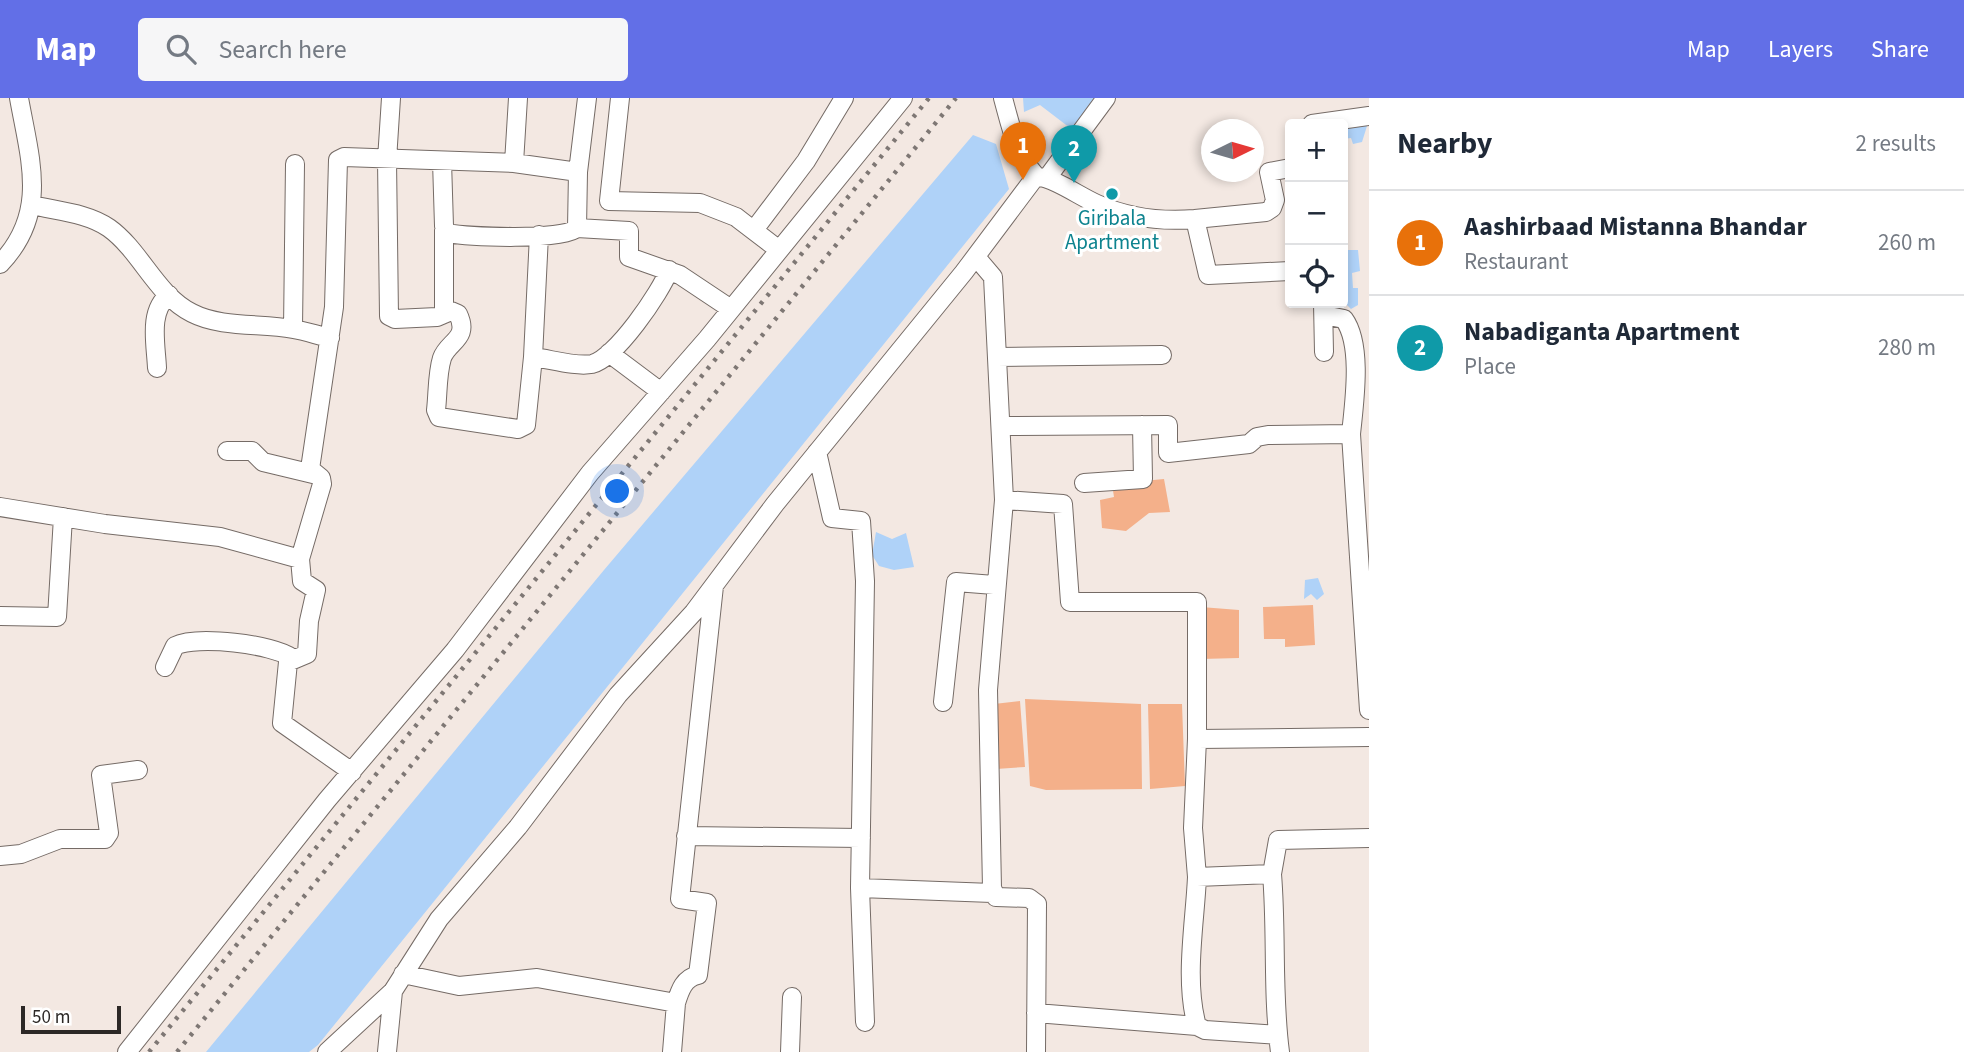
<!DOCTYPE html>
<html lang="en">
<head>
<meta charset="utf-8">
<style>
	body { margin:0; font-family:"Source Sans 3",sans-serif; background:#f6f6f7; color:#1f2937 }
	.controls { position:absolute; right:21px; top:21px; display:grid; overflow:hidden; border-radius:7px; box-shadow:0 4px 10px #0003 }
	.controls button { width:63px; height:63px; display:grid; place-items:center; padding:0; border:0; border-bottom:2px solid #e0e1e3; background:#fff; color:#1f2937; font:35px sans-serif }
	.compass { position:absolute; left:1201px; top:21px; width:63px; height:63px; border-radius:50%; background:#fff; box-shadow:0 4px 10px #0003; rotate:85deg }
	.scale { position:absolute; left:21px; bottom:18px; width:100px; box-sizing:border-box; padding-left:7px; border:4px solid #2c2826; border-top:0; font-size:19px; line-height:24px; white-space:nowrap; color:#2c2826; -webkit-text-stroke:5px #fff; paint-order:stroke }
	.you { position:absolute; left:618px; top:394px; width:24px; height:24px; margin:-18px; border:5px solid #fff; border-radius:50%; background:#1a73e8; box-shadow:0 0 0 10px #1a73e833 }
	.badge { display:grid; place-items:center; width:46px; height:46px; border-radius:50%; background:#626fe7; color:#fff; font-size:23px; font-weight:700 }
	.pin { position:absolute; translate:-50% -58px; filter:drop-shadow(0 2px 4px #0008) }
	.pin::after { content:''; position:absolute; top:37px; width:24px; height:21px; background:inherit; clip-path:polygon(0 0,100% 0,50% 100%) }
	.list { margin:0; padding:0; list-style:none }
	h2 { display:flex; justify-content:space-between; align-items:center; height:91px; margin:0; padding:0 28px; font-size:30px }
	h2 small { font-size:23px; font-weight:400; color:#747a83 }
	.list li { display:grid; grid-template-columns:46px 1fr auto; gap:21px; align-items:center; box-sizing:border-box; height:105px; padding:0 28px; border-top:2px solid #e0e1e3 }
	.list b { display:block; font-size:26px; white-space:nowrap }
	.list p { margin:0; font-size:23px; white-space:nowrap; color:#747a83 }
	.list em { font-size:23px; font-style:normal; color:#747a83 }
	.icon { flex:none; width:38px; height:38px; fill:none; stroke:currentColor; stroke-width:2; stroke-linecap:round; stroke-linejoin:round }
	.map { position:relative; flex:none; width:1369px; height:954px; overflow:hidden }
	header { display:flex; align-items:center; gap:42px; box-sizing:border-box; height:98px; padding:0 35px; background:#626fe7; color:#fff }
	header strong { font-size:33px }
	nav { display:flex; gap:38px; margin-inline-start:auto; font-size:24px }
	.search { width:490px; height:63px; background:#f6f6f7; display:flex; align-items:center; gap:18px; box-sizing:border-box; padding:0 24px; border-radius:7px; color:#747a83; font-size:26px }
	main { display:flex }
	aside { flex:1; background:#fff }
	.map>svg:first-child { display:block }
	.green { fill:#f4b08a }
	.water { fill:#afd2f8 }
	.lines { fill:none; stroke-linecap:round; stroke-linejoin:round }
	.minor-casing { stroke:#756b66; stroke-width:20 }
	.minor { stroke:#fff; stroke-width:18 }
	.rail { stroke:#7e7774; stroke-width:4.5; stroke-dasharray:3.5 7; stroke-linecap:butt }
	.culture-dot { fill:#0f9aa8; stroke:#fff; stroke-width:2.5 }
	.labels { text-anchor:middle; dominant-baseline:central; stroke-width:6; stroke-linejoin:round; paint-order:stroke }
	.culture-label { font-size:21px; fill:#0d838f; stroke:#fff }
</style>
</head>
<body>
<header>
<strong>Map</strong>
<div class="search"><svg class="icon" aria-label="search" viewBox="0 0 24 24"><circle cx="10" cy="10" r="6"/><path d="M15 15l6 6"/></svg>Search here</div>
<nav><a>Map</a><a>Layers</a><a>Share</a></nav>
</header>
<main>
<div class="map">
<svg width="1369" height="954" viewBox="0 0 1369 954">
	<rect width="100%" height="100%" fill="#f3e8e2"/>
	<path class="green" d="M1164,381L1170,414L1149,415L1126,433L1102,430L1100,402L1114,399L1112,386Z
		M1313,507L1315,547L1285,549V541H1264L1263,509Z
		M1201,509L1239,512V560L1201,561Z
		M1025,601L1141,606L1142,691L1046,692L1030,688Z
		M1020,603L1025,669L996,671L994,606Z
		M1148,606H1182L1185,688L1150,691Z"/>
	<path class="water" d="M1023,0H1099L1074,33L1040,7L1024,14Z
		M1363,22L1367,28L1362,44L1353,46L1351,40L1343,41V26Z
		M973,37L996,46L1009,91L318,947L309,954H206L604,472Z
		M1346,152H1358L1360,173L1352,175L1353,190H1358V207L1351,211L1346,206Z
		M876,434L892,441L906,435L914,469L894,472L879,468L872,457Z
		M1318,480L1324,496L1317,502L1311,496L1304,501L1305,482Z"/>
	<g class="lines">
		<defs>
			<path id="minor" d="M391,0L387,62L389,218L395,221L437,219L451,213L458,216C470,241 448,243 442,260C437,276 438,296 436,312L439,319L518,331L526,327L533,259L539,137
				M587,0L578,74L577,130L629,133V159L680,177L731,211
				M620,0L609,103L700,105L736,119L779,152
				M1312,26L1369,18
				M442,63L444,128L447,135C469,139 563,143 577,130
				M514,65L518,0
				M1036,78C1058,82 1077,97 1097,106C1129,120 1160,124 1195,121L1208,177L1290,173
				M1047,80L1106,0
				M32,107C57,113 88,115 109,130C141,153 156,197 192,215C221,230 261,225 293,231C305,233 317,237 330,240
				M1195,121L1266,114L1272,110L1275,102L1269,74L1290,70
				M754,132L806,63L844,0
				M976,159L993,179L1004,402L988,592L992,790L996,799L1029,800L1037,806L1036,954
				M0,166C49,115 30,62 19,0
				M1323,205L1324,254
				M444,216V132
				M1324,217L1344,221C1363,247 1354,306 1351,336L1369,612
				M293,231L295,66
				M609,255L661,294
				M533,259C550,261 575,269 592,266C615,261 661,194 669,172
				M997,259L1162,257
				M157,270C156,246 148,213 169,197
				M1001,328L1168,327V355L1249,346L1257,339L1268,337L1351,336
				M227,353H252L263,364L313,376
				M817,354L832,420L861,423L865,483L860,790L865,924
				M1084,385L1143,381L1142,327
				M1004,402L1063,406L1070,504H1197V641L1369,639
				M0,409L105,426L220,439L300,461L302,483L316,492L309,523L307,556L288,564L282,625L352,674
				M300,461L322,386L321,380L310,371L334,209L338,62L344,59L514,65L578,74
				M0,518L57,519L63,419
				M165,569L175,548C196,537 273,546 292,560
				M943,604L956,484L994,487
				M1197,641L1193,730L1197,779L1272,776L1278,742L1369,740
				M686,738L861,740
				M0,758L21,756L60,741H105L109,735L101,677L138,672
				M1272,776C1277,836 1272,895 1280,954
				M1197,779C1195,825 1184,882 1197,928L1205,932L1278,937
				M860,790L992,795
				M403,876L459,888L537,880L676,905C680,892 684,880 698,877L707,805L680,801L714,488
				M1036,915L1197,928
				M127,954L327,702L455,552L590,375L707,241L903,0
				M327,954L393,893
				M387,954L393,893L439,821L518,729L618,597L694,514L775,406L964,174L1036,78C1016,56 1011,29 1003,0
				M672,954L676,905
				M790,954L792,899"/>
		</defs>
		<use href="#minor" class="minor-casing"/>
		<use href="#minor" class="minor"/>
		<path class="rail" d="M149,954L929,0
			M177,954L956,0"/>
	</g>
	<circle class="culture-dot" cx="1112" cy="96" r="7"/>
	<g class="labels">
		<g class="culture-label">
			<text x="1112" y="120">Giribala<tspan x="1112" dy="24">Apartment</tspan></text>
		</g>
	</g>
</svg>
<div class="controls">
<button>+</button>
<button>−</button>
<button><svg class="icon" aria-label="locate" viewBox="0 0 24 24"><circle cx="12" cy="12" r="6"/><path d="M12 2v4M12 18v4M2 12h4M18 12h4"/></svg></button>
</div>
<svg class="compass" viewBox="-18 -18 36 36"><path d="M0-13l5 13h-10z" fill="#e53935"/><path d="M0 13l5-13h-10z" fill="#747a83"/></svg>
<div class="scale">50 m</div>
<div class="you"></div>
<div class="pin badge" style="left:1023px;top:82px;background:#e8710a">1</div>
<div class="pin badge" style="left:1074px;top:85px;background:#0f9aa8">2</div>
</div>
<aside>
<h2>Nearby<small>2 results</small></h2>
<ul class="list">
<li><span class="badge" style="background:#e8710a">1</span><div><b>Aashirbaad Mistanna Bhandar</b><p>Restaurant</p></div><em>260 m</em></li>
<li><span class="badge" style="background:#0f9aa8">2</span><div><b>Nabadiganta Apartment</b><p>Place</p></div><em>280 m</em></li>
</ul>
</aside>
</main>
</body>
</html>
